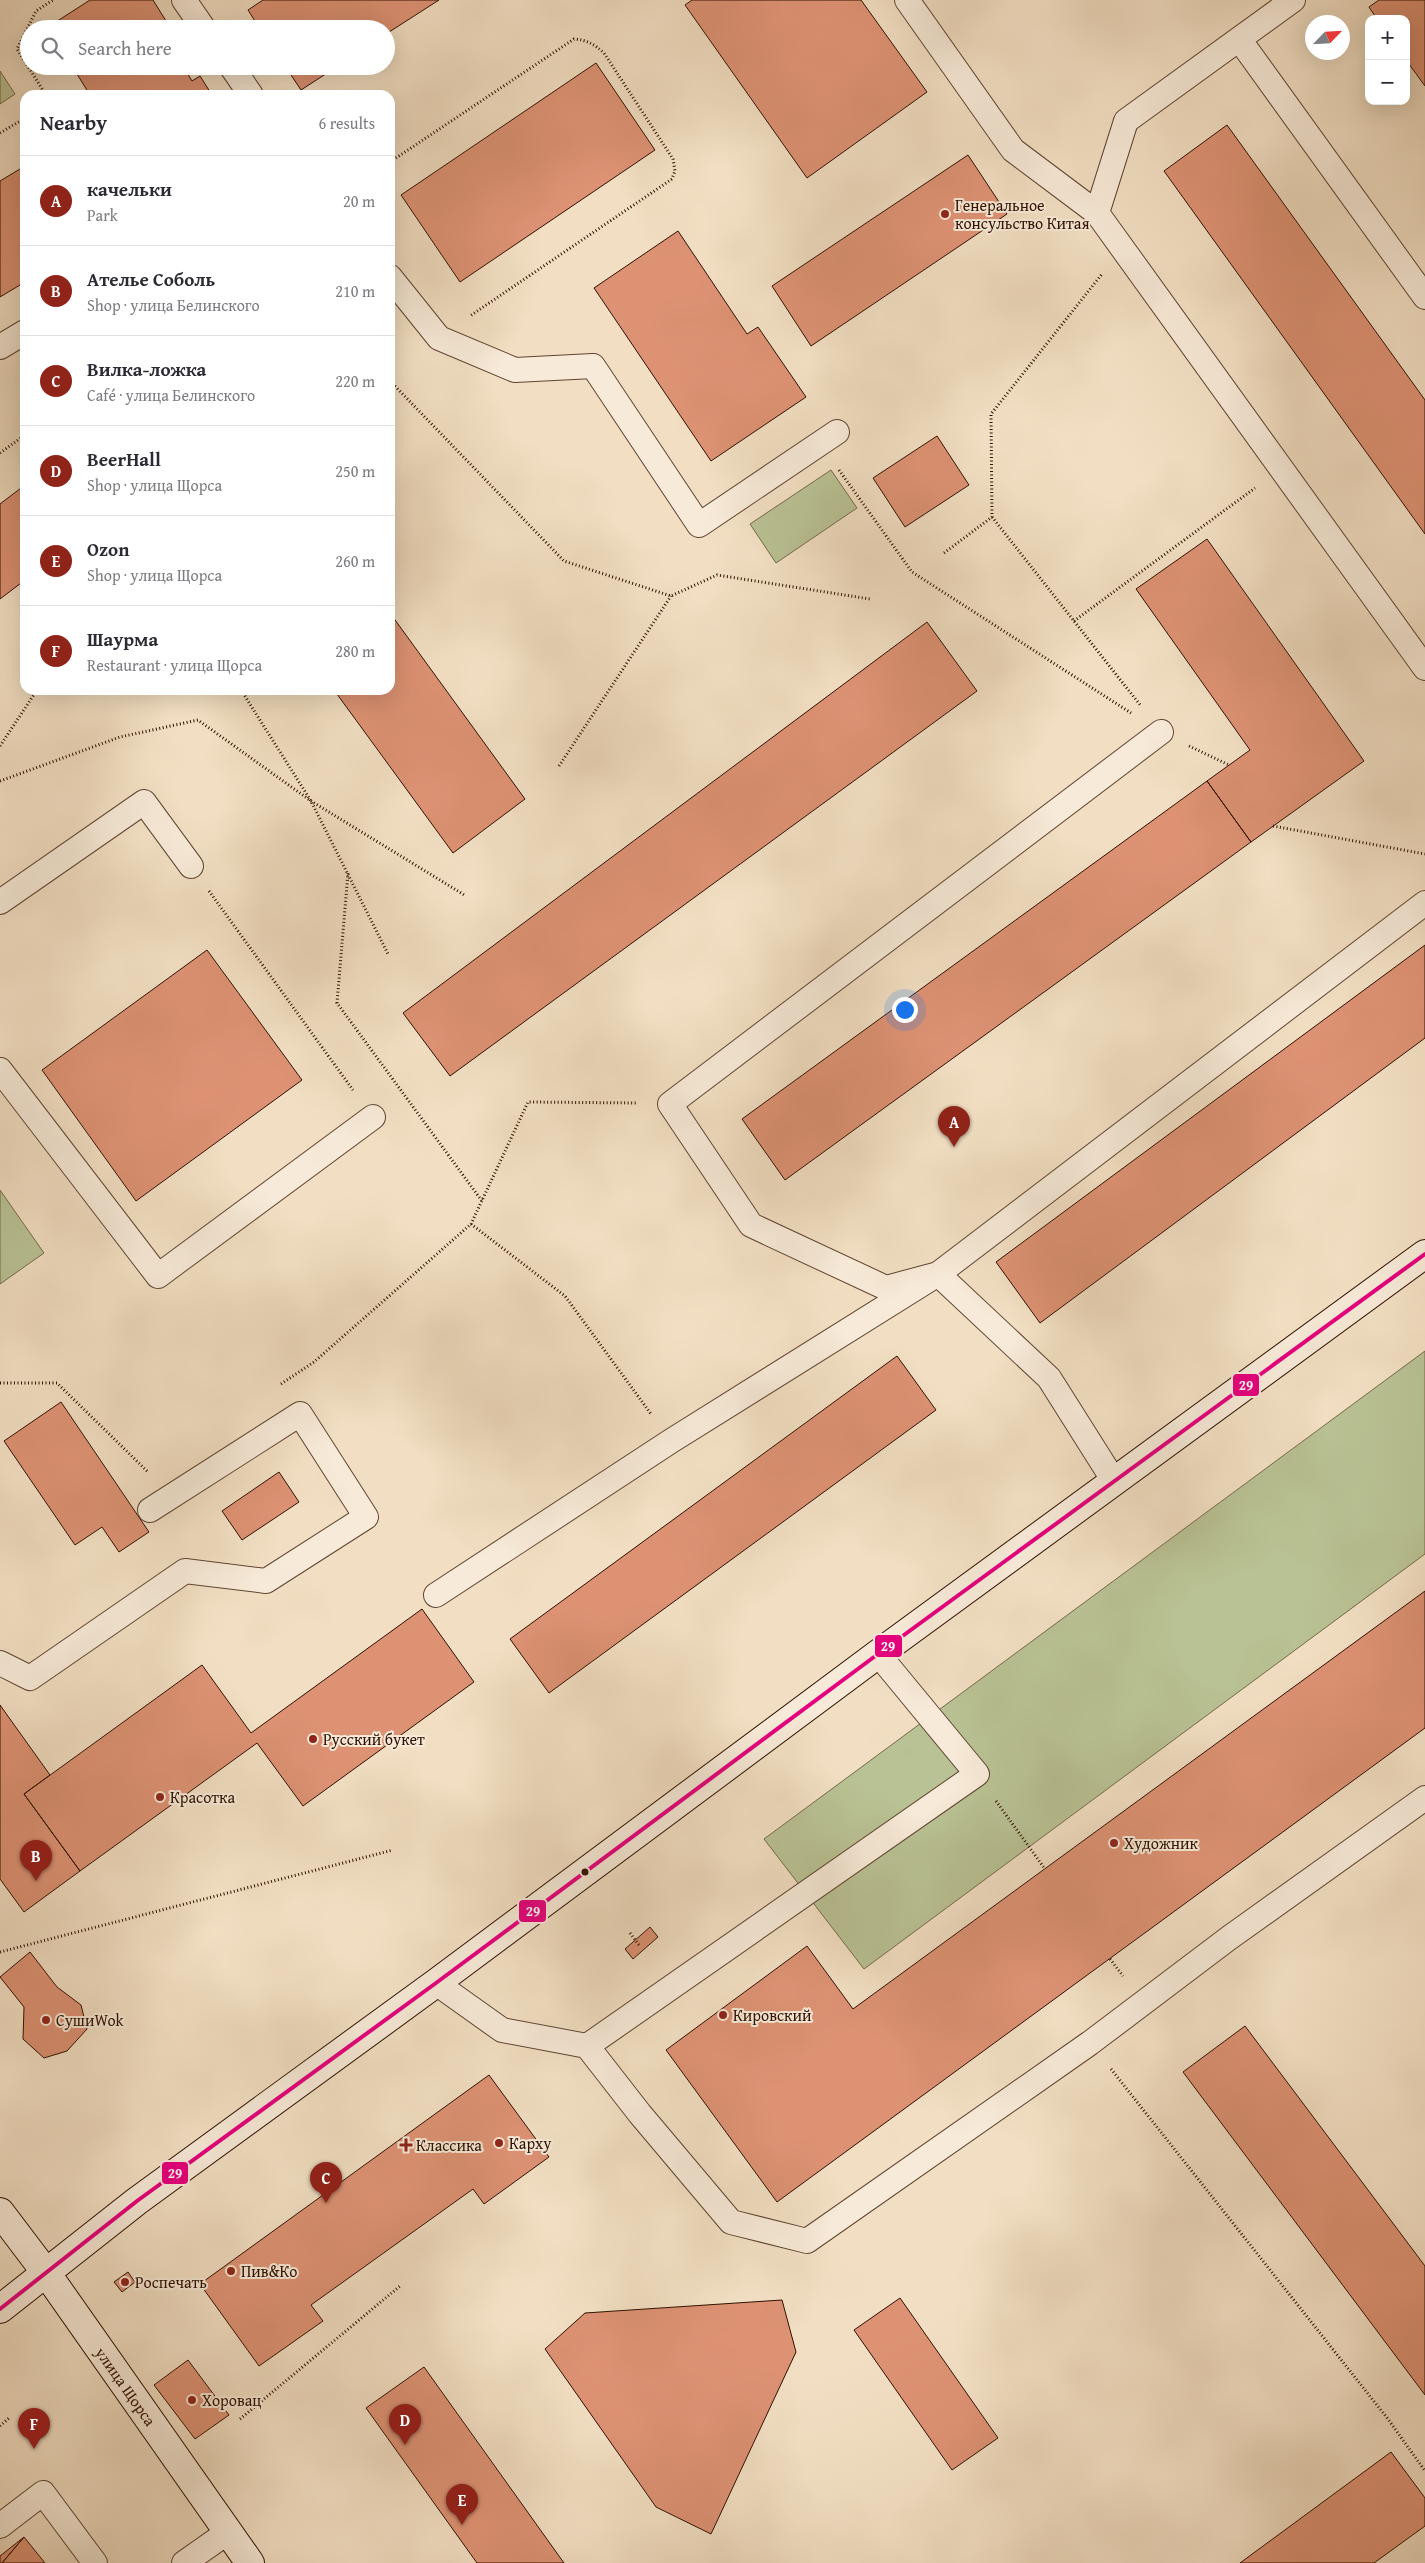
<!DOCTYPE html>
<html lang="en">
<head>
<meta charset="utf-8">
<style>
	body { margin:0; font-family:"Gentium Book Plus",serif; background:#f7f7f7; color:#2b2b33 }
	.controls { position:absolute; right:15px; top:15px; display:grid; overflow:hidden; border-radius:10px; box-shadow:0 5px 20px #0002 }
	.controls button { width:45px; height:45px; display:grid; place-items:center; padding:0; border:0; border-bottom:1px solid #e1e1e2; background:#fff; color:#2b2b33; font:25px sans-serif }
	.compass { position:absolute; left:1305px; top:15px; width:45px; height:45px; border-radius:50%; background:#fff; box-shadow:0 5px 20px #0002; rotate:65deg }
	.you { position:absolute; left:904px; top:1009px; width:18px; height:18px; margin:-12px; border:4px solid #fff; border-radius:50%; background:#1a73e8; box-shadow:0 0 0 8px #1a73e833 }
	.badge { display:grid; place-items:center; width:32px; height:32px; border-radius:50%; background:#8f2418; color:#fff; font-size:16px; font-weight:700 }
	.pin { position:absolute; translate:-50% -41px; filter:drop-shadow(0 1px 2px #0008) }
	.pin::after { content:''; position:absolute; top:26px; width:18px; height:15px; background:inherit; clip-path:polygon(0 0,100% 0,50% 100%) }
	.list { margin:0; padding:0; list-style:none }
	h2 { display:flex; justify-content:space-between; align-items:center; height:65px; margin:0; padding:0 20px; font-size:21px }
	h2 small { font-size:16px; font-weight:400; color:#7c7c81 }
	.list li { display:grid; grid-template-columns:32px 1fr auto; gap:15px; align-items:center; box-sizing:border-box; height:90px; padding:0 20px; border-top:1px solid #e1e1e2 }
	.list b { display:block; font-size:19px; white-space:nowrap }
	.list p { margin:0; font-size:16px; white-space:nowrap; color:#7c7c81 }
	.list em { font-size:16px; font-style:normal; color:#7c7c81 }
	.icon { flex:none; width:28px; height:28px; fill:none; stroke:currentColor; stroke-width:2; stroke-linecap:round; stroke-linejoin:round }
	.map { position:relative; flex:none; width:1425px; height:2563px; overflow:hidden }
	.search { position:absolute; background:#fff; box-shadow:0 5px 20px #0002; left:20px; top:20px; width:375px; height:55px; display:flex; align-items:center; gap:12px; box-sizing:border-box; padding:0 18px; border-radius:28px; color:#7c7c81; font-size:19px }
	.panel { position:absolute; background:#fff; box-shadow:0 5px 20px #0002; left:20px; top:90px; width:375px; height:605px; border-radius:15px }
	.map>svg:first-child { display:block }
	.green { fill:#b9c294; stroke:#74694a }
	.building { fill:#dd9274; stroke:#2f1001 }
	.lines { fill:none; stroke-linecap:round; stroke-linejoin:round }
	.service-casing { stroke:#604432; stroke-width:26 }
	.secondary-casing { stroke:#2f1001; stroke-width:30 }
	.path { stroke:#2f1001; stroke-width:3; stroke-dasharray:1 2.5; stroke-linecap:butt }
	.service { stroke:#f7ead8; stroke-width:24 }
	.secondary { stroke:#f7ead8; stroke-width:28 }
	.bus-1-casing { stroke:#f7ead8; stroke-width:8 }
	.bus-1 { stroke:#e5007d; stroke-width:4 }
	.poi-dot { fill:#8f2418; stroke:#f7ead8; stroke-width:2 }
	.bus-dot { fill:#2f1001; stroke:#f7ead8; stroke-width:2 }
	.labels { text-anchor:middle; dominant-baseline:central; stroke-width:4; stroke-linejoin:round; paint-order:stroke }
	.poi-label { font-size:16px; fill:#2f1001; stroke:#f7ead8; text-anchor:start }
	.street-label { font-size:16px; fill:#2f1001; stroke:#f7ead8 }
	.line-badge { stroke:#f7ead8; stroke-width:2 }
	.badge-label { font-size:14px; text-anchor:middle; font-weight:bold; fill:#fff }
</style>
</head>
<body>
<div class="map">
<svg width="1425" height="2563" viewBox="0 0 1425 2563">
	<rect width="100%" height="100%" fill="#f2dfc3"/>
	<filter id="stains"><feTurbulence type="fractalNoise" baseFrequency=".004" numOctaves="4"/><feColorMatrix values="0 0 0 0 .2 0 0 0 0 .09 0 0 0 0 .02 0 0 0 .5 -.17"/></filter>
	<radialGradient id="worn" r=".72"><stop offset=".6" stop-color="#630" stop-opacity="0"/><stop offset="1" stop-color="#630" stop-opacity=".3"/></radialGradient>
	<path class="green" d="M0,71L15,94L0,104Z
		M831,470L857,508L776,563L750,524Z
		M0,1190L44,1253L0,1284Z
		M1425,1351V1554L864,1969L764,1839Z"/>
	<path class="building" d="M90,0H153L171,29H49L48,27Z
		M263,0H439L386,34V29H260L248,10Z
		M692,0H861L927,92L807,178L685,5Z
		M1379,0H1425V86L1406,60V19H1377L1369,7Z
		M596,63L655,150L460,282L401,195Z
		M72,66H183L192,81L200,76L212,95H96L95,93L90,95Z
		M285,66H338L301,90Z
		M1227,125L1425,400V534L1164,171Z
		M968,155L1007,214L811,346L772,286Z
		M25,166V282L0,297V181Z
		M678,231L747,334L758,327L806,397L711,461L594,288Z
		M937,436L969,485L905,527L873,478Z
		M25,485V580L0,599V504Z
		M1207,539L1364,761L1251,842L1207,781L1250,750L1136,589Z
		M390,613L525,799L453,853L334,690H390Z
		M927,622L977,691L450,1076L403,1013Z
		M1207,781L1251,842L785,1180L742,1119Z
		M1425,945V1038L1040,1323L996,1262Z
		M207,950L302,1080L136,1201L42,1070Z
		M897,1356L936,1410L549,1693L510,1639Z
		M61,1402L149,1532L119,1552L102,1527L75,1545L4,1441Z
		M279,1472L299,1502L242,1540L222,1511Z
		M1425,1591V1728L777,2202L666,2050L807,1946L853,2009Z
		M422,1609L474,1682L303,1806L257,1743L80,1871L24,1794L202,1665L251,1733Z
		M0,1705L50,1775L24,1794L80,1871L24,1912L0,1879Z
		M650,1927L658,1937L633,1959L625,1949Z
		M30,1952L57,1987L81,2005L87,2029L67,2051L44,2058L23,2039L24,2007L0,1977Z
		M1245,2026L1425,2266V2395L1183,2072Z
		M489,2075L549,2157L484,2204L473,2189L311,2305L323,2321L259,2366L200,2284Z
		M128,2272L135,2282L122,2292L114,2282Z
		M900,2298L998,2438L952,2470L854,2330Z
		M782,2300L796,2352L711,2534L656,2507L545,2349L585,2313Z
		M188,2360L229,2415L195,2439L154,2385Z
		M424,2367L564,2563H477L366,2408Z
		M1391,2452L1425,2498V2526L1374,2563H1240Z
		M24,2537L2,2563H0V2556Z
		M24,2537L45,2563H2Z"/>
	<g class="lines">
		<defs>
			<path id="service" d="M184,0L204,29
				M907,0L1013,150L1097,213
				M1293,0L1126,121L1097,213L1425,668
				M1239,39L1425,297
				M231,66L251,95
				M390,277L439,338L515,370L593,366L699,525L837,432
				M0,347L25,332
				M1161,732L670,1104L751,1225L886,1288L938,1274L1425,903
				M0,902L144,802L191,866
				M0,1070L158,1276L373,1117
				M436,1595L671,1441L938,1274L1049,1378L1114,1481
				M0,1663L30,1678L185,1571L266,1581L366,1517L300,1414L150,1510
				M436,1983L502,2030L587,2046L640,2114L731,2222L807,2241L1090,2043L1229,1938L1425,1798
				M587,2046L977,1774L878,1654
				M0,2526L43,2493L95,2563
				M184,2563L228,2532"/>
			<g id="secondary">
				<path id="s1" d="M0,2212L47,2274L250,2563"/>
				<path d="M0,2309L137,2201L436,1983L878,1654L1425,1254"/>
			</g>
		</defs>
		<use href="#service" class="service-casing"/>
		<use href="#secondary" class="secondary-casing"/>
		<path class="path" d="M46,95L17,49L36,11L53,0
			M0,133L25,118
			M390,162L574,39C587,40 594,44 604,53L673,159L675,171L672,179L470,316
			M390,381L564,561L671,596L717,575L870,599
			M0,453L25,435
			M839,470L912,572L1131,713
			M992,517L1141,706
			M944,553L992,517L991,414L1102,274
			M1074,621L1255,488
			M241,690L311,801L388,954
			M0,746L37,690
			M1189,746L1229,765
			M559,766L671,596
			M0,781L120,737L198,720L311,801L466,896
			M1273,826L1425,854
			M348,873L337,1003L482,1201
			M209,891L353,1090
			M471,1224L565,1296L651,1414
			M0,1383H57L148,1472
			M281,1384L314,1362L471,1224L528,1102L638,1103
			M996,1801L1045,1869
			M630,1933L639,1945
			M0,1952L393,1850
			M1110,1959L1123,1976
			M1111,2069L1388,2419L1425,2471
			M240,2419L400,2286
			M0,2426L9,2418"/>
		<use href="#service" class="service"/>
		<use href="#secondary" class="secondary"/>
		<defs>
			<path id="bus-1" d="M0,2309L137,2201L436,1983L878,1654L1425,1254"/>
		</defs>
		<use href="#bus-1" class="bus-1-casing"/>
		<use href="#bus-1" class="bus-1"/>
	</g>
	<g class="poi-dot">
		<circle cx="945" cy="214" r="5"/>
		<circle cx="313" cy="1739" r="5"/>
		<circle cx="160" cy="1797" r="5"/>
		<circle cx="1114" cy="1843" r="5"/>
		<circle cx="723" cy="2015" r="5"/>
		<circle cx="46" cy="2020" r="5"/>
		<circle cx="499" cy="2143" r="5"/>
		<path d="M403.5 2137.5h5v5h5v5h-5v5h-5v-5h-5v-5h5z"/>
		<circle cx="231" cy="2271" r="5"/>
		<circle cx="125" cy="2282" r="5"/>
		<circle cx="192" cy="2400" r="5"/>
	</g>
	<circle class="bus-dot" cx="585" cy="1872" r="4.5"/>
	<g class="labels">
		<g class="poi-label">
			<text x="955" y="205">Генеральное<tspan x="955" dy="18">консульство Китая</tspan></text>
			<text x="323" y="1739">Русский букет</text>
			<text x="170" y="1797">Красотка</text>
			<text x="1124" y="1843">Художник</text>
			<text x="733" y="2015">Кировский</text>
			<text x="56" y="2020">СушиWok</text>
			<text x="509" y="2143">Карху</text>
			<text x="416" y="2145">Классика</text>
			<text x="241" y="2271">Пив&amp;Ко</text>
			<text x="135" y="2282">Роспечать</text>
			<text x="202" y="2400">Хоровац</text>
		</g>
		<g class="street-label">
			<text stroke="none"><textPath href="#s1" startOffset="215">улица Щорса</textPath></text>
		</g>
	</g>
	<g class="line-badge">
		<rect x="1232" y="1373" width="28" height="24" rx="5" fill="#e5007d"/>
		<rect x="874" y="1634" width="29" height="24" rx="5" fill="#e5007d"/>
		<rect x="518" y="1899" width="29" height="24" rx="5" fill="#e5007d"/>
		<rect x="161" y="2161" width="28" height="24" rx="5" fill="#e5007d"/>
	</g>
	<g class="badge-label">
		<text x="1246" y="1390">29</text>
		<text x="888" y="1651">29</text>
		<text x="533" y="1916">29</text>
		<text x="175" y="2178">29</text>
	</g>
	<rect width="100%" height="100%" filter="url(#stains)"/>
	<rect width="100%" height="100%" fill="url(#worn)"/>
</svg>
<div class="controls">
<button>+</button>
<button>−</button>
</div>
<svg class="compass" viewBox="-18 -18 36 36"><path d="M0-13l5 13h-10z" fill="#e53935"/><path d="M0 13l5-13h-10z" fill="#7c7c81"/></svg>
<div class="you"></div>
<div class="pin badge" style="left:954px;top:1147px">A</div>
<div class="pin badge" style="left:36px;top:1881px">B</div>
<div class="pin badge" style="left:326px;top:2203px">C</div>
<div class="pin badge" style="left:405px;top:2445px">D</div>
<div class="pin badge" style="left:462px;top:2525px">E</div>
<div class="pin badge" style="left:34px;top:2449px">F</div>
<div class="search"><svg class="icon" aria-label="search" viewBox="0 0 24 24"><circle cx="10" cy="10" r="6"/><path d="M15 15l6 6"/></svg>Search here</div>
<section class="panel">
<h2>Nearby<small>6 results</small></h2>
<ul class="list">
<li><span class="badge">A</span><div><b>качельки</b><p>Park</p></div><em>20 m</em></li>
<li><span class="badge">B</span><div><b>Ателье Соболь</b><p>Shop · улица Белинского</p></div><em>210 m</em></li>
<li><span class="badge">C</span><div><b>Вилка-ложка</b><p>Café · улица Белинского</p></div><em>220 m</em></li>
<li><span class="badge">D</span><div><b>BeerHall</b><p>Shop · улица Щорса</p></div><em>250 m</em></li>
<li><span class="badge">E</span><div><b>Ozon</b><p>Shop · улица Щорса</p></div><em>260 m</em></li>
<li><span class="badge">F</span><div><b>Шаурма</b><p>Restaurant · улица Щорса</p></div><em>280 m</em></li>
</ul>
</section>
</div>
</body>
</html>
